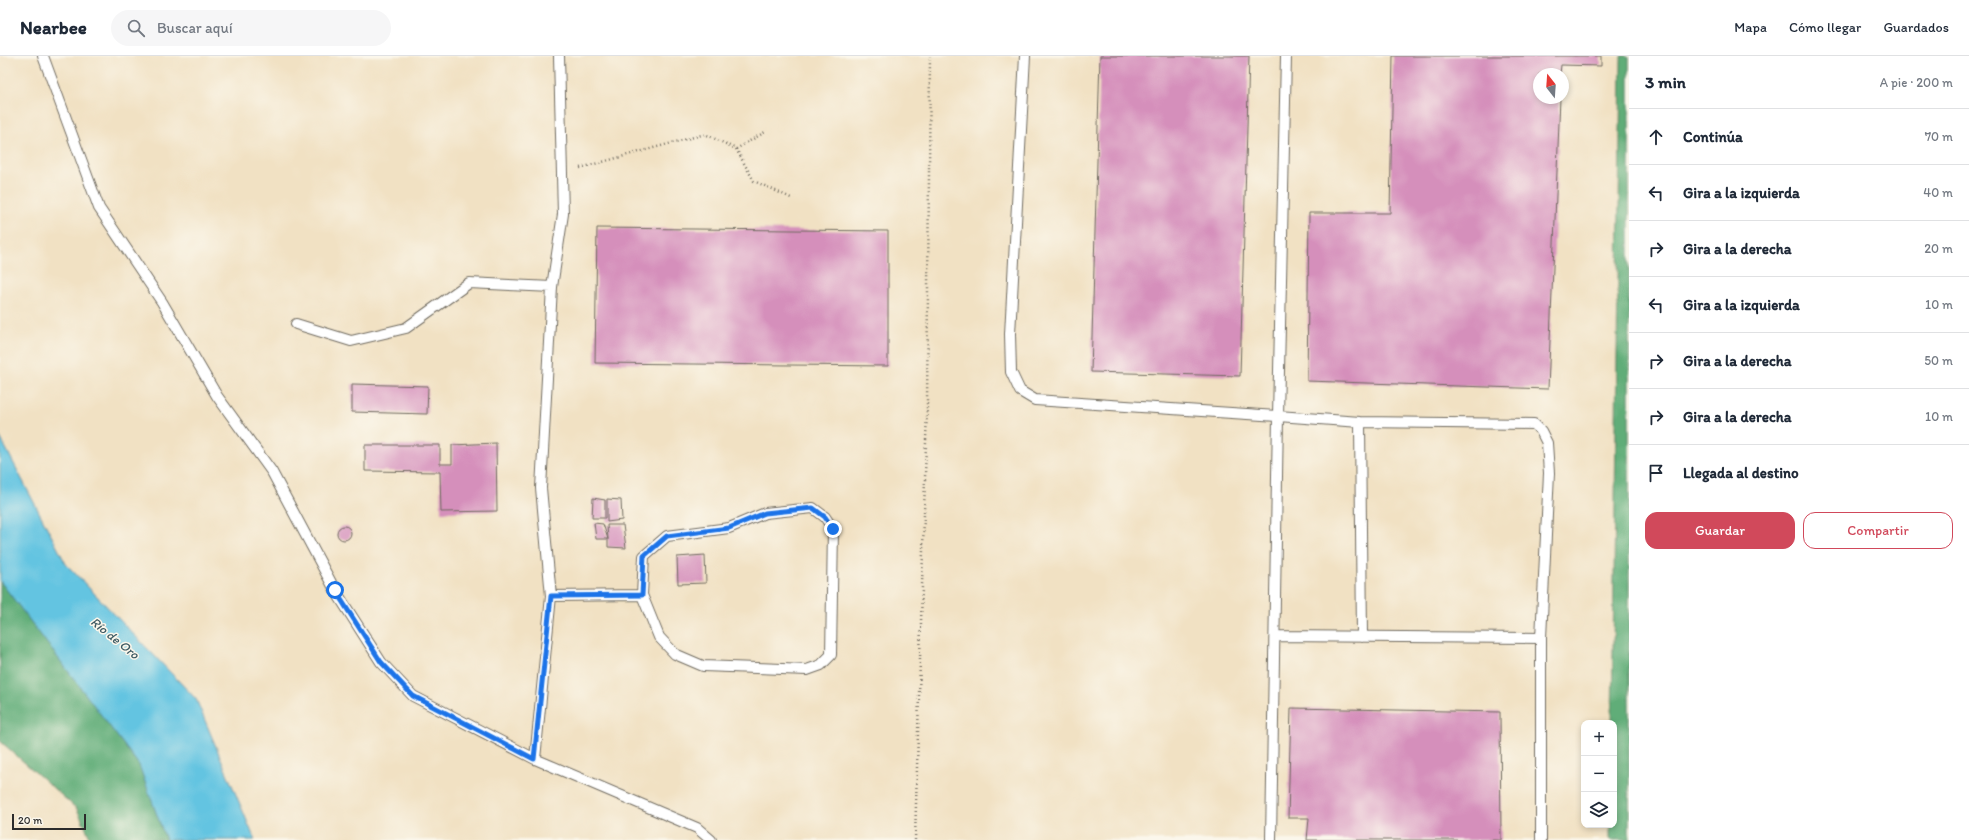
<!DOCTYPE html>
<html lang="es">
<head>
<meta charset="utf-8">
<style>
	body { margin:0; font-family:Itim,sans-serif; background:#f6f6f7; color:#1f2937 }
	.controls { position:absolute; right:12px; bottom:12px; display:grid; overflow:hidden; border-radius:8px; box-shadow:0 2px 6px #0003 }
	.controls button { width:36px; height:36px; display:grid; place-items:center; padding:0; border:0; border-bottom:1px solid #e0e1e3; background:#fff; color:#1f2937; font:20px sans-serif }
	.compass { position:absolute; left:1533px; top:12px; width:36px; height:36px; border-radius:50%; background:#fff; box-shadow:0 2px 6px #0003; rotate:343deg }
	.scale { position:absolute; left:12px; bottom:10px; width:74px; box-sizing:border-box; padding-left:4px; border:2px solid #2b2b2b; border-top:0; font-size:11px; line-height:14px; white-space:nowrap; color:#2b2b2b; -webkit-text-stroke:3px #fbf7ec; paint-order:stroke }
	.stop { position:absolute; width:12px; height:12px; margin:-9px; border:3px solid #1a73e8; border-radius:50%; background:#fff }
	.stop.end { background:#1a73e8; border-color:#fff; box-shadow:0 1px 4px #0008 }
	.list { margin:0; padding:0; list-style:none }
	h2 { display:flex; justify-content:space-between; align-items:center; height:52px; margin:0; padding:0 16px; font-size:17px }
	h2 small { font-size:13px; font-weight:400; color:#747a83 }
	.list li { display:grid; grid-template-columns:26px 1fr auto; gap:12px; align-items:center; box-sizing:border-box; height:56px; padding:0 16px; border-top:1px solid #e0e1e3 }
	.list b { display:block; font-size:15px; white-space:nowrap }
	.list em { font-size:13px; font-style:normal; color:#747a83 }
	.actions { display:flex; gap:8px; padding:12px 16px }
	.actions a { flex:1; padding:9px 0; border:1px solid #d1495b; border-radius:12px; text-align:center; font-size:14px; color:#d1495b }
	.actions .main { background:#d1495b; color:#fff }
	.icon { flex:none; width:22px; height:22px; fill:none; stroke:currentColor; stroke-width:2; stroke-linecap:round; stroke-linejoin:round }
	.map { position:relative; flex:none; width:1629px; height:784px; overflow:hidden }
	header { display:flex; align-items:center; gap:24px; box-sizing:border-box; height:56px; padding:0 20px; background:#fff; border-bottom:1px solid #e0e1e3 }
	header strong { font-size:19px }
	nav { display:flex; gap:22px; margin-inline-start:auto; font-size:14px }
	.search { width:280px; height:36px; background:#f6f6f7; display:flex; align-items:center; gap:10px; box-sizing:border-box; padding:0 14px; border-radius:22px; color:#747a83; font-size:15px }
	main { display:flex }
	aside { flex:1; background:#fff }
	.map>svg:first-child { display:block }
	.forest { fill:#60ad78; stroke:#466c52 }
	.water { fill:#63c4e1; stroke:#477886 }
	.building { fill:#d58fbb }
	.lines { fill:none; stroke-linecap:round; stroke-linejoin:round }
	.service-casing { stroke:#706b60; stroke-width:12 }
	.path { stroke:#706b60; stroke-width:2.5; stroke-dasharray:1 3; stroke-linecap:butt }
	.service { stroke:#fff; stroke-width:10 }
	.route { stroke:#1a73e8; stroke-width:5 }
	.labels { text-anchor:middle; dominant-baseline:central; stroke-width:3; stroke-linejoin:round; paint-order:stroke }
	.water-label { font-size:13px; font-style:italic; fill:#3c5962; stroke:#fbf7ec }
</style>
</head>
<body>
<header>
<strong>Nearbee</strong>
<div class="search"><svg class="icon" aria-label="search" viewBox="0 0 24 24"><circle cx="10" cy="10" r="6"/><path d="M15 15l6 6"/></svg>Buscar aquí</div>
<nav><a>Mapa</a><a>Cómo llegar</a><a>Guardados</a></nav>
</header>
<main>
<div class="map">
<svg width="1629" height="784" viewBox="0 0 1629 784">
	<rect width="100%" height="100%" fill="#fbf7ec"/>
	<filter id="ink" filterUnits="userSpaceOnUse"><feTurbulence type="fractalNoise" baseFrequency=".025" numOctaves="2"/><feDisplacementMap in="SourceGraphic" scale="8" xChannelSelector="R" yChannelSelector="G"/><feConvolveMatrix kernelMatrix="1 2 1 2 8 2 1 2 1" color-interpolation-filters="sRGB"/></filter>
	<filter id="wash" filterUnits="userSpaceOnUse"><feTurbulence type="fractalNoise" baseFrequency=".012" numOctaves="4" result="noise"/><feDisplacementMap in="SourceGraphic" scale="16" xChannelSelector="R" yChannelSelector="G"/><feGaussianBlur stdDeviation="0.9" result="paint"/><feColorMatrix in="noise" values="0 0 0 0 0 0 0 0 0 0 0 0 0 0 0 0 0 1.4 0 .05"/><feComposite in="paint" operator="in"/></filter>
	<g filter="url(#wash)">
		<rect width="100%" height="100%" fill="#f1e1c3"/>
		<path class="forest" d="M1621,0H1629V784H1610V769H1614V667H1612Z
			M0,525L139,709L166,784H91L77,753L0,685Z"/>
		<path class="water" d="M0,381L66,508L196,643L255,784H166L139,709L0,525Z"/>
		<g id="blocks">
			<path class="building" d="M1100,0H1249L1240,320L1091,316Z
				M1393,0H1601V10L1561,9L1560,18H1539V42H1560L1548,333L1307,325L1309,157H1390Z
				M597,172L888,175V310L595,307Z
				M352,328L428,330L427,358L352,356Z
				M496,387L497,455L441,456L440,416L365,415V389H440V408H452V389Z
				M593,442L605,444V462H592Z
				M607,443L621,444L622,464L607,466Z
				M594,467L603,468L608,483L607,469H623L626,492L608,491V483H596Z
				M337 477a7 7 0 1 1 14 0a7 7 0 1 1-14 0Z
				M705,499L706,527L678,528L677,501Z
				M1291,652L1500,656L1501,784H1307L1309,762H1288Z"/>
		</g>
	</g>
	<g filter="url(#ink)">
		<use href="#blocks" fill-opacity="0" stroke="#706b60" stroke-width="1"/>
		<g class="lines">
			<defs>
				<path id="service" d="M43,0L99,152L162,246L217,340L272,416L335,534L381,606L413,640L535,703L697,772L711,784
					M1025,0L1010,278L1011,316L1020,335L1035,344L1278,360L1286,0
					M296,268L351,285L406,272L469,227L552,231
					M1360,366L1362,581
					M813,452L825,461L833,473L831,599L821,609L807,614L703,610L675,598L659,581L642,539L644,500L667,480L729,472L765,457Z
					M551,540L642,539
					M1275,580L1541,582
					M535,703L551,540L541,432L552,231L563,158L559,0
					M1271,784L1278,360L1360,366L1534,368L1541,375L1547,387L1549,417L1541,582V784"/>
			</defs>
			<use href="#service" class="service-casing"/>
			<path class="path" d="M736,93L754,125L791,142
				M580,112L705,78L736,93L765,76
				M915,784L927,350L930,0"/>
			<use href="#service" class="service"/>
		</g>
	</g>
	<g class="lines" filter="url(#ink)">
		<path class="route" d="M335,534L381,606L413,640L534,703L551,540L642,539L644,500L667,480L729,472L765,457L813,452L825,461L833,473"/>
	</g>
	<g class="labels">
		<g class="water-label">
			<text transform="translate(115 582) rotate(39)">Río de Oro</text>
		</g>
	</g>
</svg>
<div class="controls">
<button>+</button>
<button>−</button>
<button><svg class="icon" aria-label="layers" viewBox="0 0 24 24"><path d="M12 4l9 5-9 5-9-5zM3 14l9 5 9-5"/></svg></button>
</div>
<svg class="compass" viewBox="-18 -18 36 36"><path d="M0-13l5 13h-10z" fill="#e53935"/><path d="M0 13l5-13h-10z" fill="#747a83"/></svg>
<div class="scale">20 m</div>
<div class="stop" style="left:335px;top:534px"></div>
<div class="stop end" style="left:833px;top:473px"></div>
</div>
<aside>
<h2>3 min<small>A pie · 200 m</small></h2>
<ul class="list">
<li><svg class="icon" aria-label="ahead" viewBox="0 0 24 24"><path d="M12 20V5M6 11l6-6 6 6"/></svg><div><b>Continúa</b></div><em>70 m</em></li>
<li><svg class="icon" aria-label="left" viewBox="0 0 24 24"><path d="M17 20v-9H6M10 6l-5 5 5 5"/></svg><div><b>Gira a la izquierda</b></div><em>40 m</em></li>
<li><svg class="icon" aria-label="right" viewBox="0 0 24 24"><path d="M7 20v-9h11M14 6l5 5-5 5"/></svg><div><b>Gira a la derecha</b></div><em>20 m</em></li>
<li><svg class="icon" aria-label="left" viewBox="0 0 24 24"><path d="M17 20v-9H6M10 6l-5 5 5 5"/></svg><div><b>Gira a la izquierda</b></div><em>10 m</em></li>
<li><svg class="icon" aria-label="right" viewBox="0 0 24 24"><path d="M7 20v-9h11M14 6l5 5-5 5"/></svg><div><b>Gira a la derecha</b></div><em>50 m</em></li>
<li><svg class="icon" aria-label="right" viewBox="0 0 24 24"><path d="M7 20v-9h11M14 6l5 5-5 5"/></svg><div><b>Gira a la derecha</b></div><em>10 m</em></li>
<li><svg class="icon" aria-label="arrive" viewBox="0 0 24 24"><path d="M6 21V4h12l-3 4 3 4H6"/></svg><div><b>Llegada al destino</b></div></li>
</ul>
<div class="actions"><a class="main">Guardar</a><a>Compartir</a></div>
</aside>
</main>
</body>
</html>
